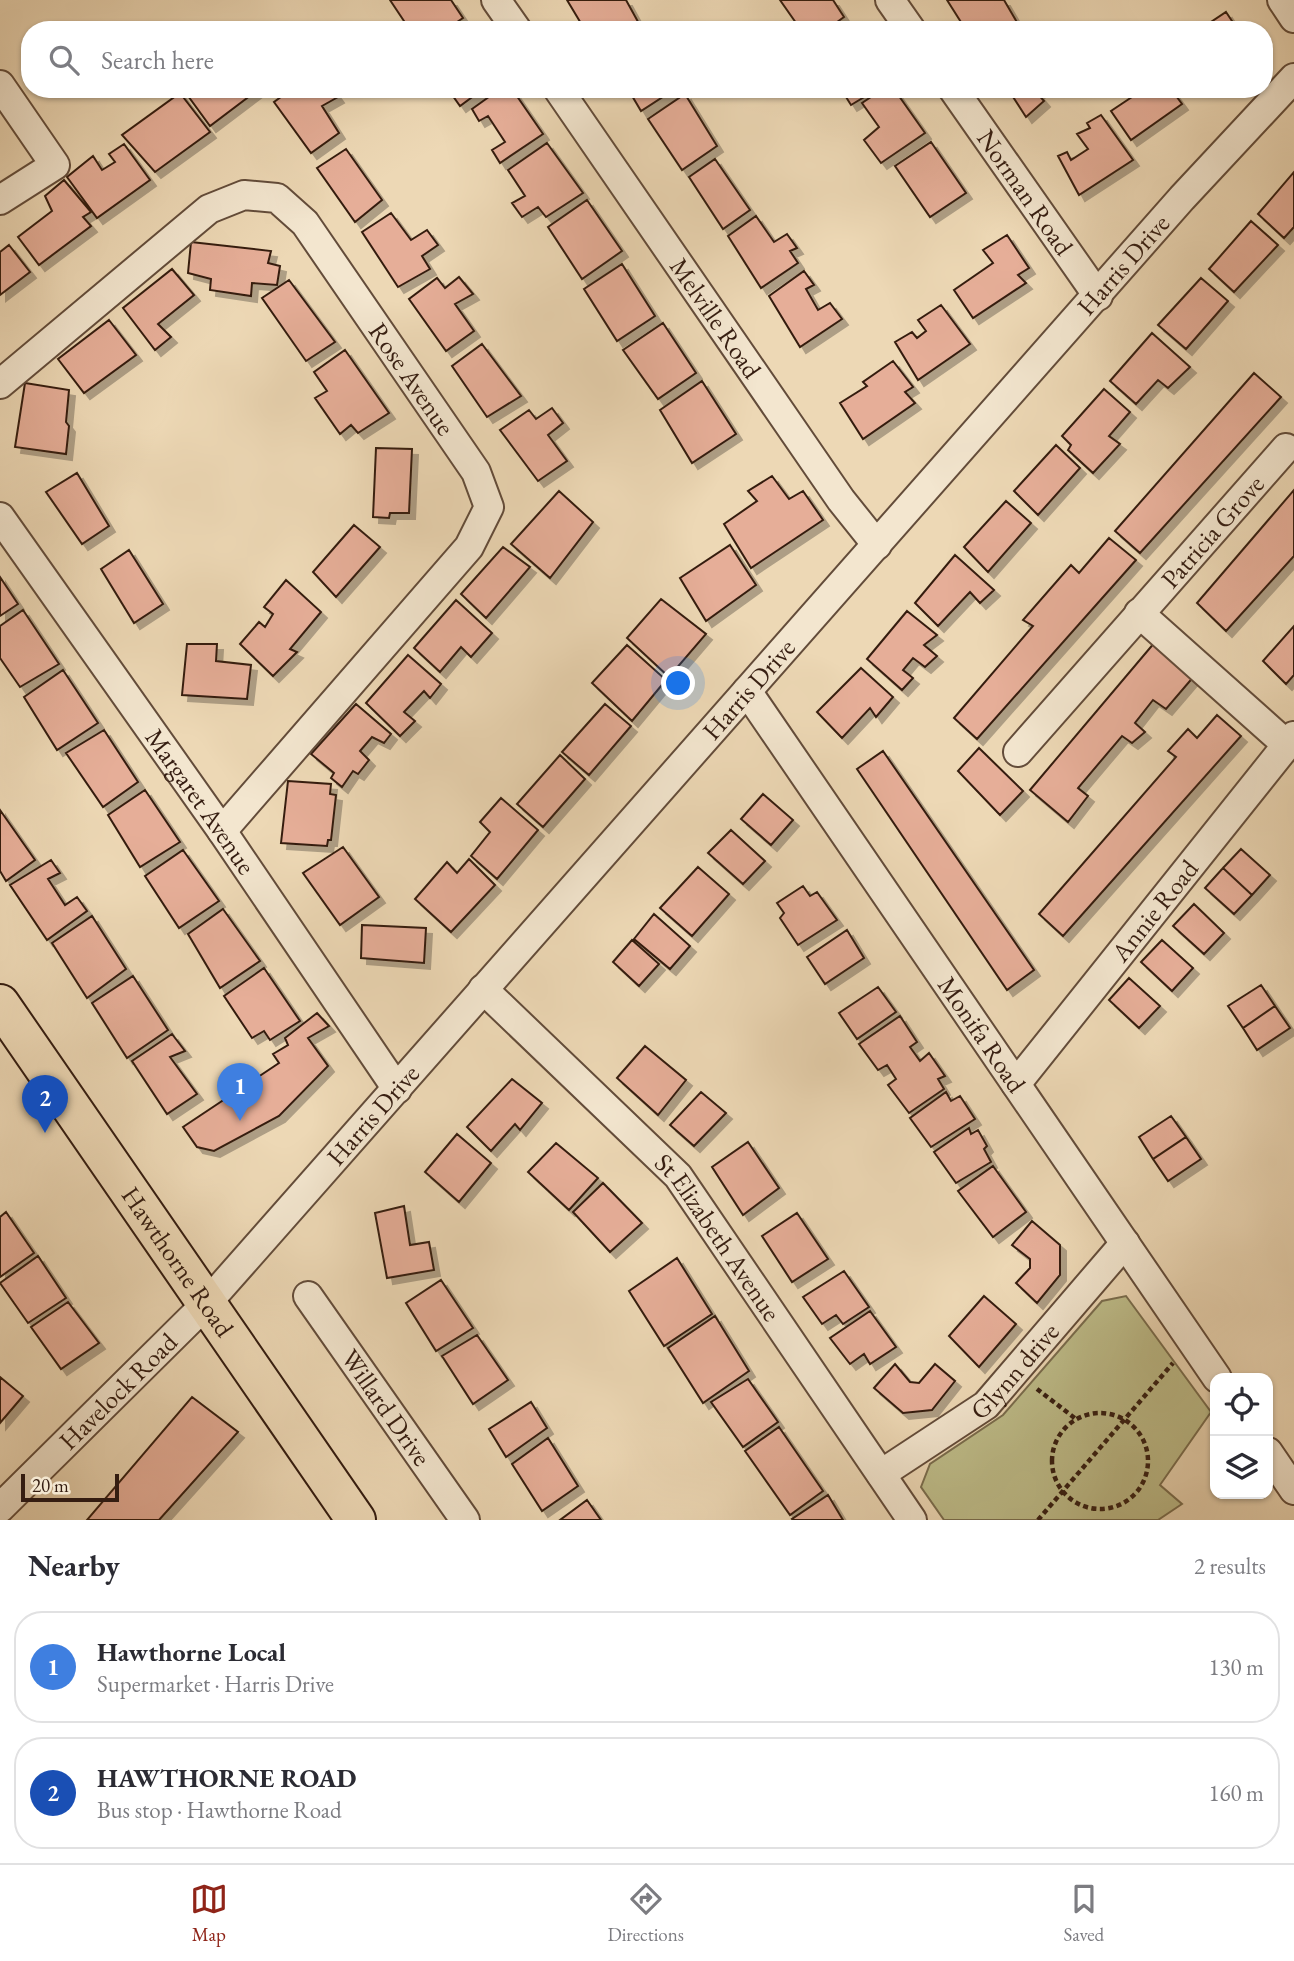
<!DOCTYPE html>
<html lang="en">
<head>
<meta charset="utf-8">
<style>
	body { margin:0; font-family:"EB Garamond",serif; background:#f2f2f3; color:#2b2b33 }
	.controls { position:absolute; right:21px; bottom:21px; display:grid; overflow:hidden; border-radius:14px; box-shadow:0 2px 5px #0004 }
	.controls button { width:63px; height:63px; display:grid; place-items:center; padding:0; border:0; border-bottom:2px solid #e1e1e2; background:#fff; color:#2b2b33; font:35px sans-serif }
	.scale { position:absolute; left:21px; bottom:18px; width:98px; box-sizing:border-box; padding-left:7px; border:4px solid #351d11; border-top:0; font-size:19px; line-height:24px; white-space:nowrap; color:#351d11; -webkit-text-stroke:5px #f3e6cf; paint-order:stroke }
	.you { position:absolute; left:679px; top:684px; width:24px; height:24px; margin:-18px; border:5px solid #fff; border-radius:50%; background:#1a73e8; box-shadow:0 0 0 10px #1a73e833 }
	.badge { display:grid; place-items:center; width:46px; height:46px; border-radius:50%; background:#8f2418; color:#fff; font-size:23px; font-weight:700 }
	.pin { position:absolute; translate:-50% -58px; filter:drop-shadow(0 2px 4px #0008) }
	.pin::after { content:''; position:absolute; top:37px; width:24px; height:21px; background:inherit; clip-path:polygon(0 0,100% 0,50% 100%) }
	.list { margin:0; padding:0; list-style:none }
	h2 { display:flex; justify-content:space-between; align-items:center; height:91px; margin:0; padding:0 28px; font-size:30px }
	h2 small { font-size:23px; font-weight:400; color:#7c7c81 }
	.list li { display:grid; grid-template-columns:46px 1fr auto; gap:21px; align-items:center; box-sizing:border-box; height:112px; margin:0 14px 14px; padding:0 14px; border:2px solid #e1e1e2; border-radius:28px }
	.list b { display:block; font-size:26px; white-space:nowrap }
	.list p { margin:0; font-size:23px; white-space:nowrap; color:#7c7c81 }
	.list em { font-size:23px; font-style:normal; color:#7c7c81 }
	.icon { flex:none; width:38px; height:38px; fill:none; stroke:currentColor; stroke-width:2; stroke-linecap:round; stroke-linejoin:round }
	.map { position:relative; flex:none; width:1294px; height:1520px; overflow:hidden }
	.search { position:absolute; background:#fff; box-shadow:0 2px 5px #0004; left:21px; right:21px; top:21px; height:77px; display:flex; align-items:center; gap:18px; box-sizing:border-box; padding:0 24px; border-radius:28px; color:#7c7c81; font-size:26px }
	.sheet { height:343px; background:#fff }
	nav { display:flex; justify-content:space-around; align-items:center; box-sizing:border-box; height:98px; border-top:2px solid #e1e1e2; background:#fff; font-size:19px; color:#7c7c81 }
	nav a { display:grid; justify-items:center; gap:4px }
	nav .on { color:#8f2418 }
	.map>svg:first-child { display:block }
	.green { fill:#bebd8a; stroke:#7a6d4e; stroke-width:2 }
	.building { fill:#e6ae98; stroke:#351d11; stroke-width:2; filter:url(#shadow) }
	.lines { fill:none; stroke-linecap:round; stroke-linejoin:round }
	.minor-casing { stroke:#634c3a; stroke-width:32 }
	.primary-casing { stroke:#351d11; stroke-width:42 }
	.path { stroke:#351d11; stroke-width:4.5; stroke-dasharray:5 3.5; stroke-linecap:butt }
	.minor { stroke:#f3e6cf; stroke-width:28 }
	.primary { stroke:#edd8b5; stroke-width:38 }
	.labels { text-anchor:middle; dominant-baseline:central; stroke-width:5; stroke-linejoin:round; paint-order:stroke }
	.street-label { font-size:26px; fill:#351d11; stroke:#f3e6cf }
</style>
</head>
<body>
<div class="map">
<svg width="1294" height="1520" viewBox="0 0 1294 1520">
	<defs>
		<filter id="shadow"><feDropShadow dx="6" dy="6" stdDeviation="0" flood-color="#0004"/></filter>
	</defs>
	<rect width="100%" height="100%" fill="#edd8b5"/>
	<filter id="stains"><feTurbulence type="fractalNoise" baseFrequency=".00286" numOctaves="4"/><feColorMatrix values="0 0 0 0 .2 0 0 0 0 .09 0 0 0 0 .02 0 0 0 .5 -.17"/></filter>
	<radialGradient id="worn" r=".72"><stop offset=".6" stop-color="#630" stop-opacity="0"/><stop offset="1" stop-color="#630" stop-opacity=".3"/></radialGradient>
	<path class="green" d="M1126,1296L1211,1412L1160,1485L1182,1504L1158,1520H944L921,1487L930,1464L1003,1415L1102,1301Z"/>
	<path class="building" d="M390,0H451L463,18L445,30H410Z
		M567,0H626L642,29L585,30Z
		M780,0H833L844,17L826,30H801Z
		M947,0H1004L1018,24L1009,30H966Z
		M1226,12L1238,30H1199Z
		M183,89H259L210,126Z
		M292,89H332L338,97L322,106L339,133L311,153L274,102Z
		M448,89H483L460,106Z
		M500,89H512L543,134L500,163L492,150L505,142L488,116L479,121L472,109Z
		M628,89H675L641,111Z
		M841,89H873L874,91L851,105Z
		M883,89H894L925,133L881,163L864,140L879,127L862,103Z
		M1008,89H1043L1037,93L1044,101L1026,117Z
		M1144,89H1171L1182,104L1131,140L1111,111Z
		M180,93L210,132L155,172L122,135Z
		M685,94L717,146L682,170L648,119Z
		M1101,115L1133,160L1079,195L1058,156L1067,152L1071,160L1088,149L1077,134L1090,128L1087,123Z
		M931,142L966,193L930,217L895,166Z
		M547,143L583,193L546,217L538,207L522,217L512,203L525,196L508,170Z
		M124,144L150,180L97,218L67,177L93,156L102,170L115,162L109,154Z
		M346,149L382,200L355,222L317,168Z
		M715,159L750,210L723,229L689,177Z
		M1294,172V227L1284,238L1258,214Z
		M64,180L91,212L83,217L91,226L39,265L18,237L52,211L45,196Z
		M587,200L622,251L582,279L548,227Z
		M391,213L411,240L427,230L438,245L422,256L430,269L398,287L362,232Z
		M756,216L774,242L787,234L797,248L790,251L798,263L761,288L728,236Z
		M1251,221L1278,245L1234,292L1209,269Z
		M1007,235L1029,268L1018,275L1026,283L973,318L954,290L993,263L983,250Z
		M191,242L271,251L268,263L280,266L277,285L252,283L251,296L210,290L211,279L188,273Z
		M9,245L30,272L0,295V252Z
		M622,264L655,316L617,341L584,289Z
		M172,269L194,295L158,324L171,337L155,350L123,308Z
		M804,271L814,285L806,289L818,310L830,303L842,319L800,347L769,296Z
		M459,277L473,294L455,304L474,331L446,351L409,299L437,278L445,288Z
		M1201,278L1228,301L1186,349L1158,325Z
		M289,280L335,342L306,361L262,298Z
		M941,305L970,344L918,380L895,342L912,332L917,338L926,331L918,320Z
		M109,320L136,355L84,393L58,359Z
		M663,323L696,373L658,399L623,350Z
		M1152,333L1190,367L1168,388L1158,380L1136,404L1110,381Z
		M482,344L521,396L487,417L452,366Z
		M345,350L389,413L358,433L351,425L340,434L315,398L327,391L314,372Z
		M893,361L913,387L905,392L915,403L863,439L840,403L867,386L863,382Z
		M1254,373L1281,397L1140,553L1115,531Z
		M702,381L736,434L692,463L660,410Z
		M25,383L69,390L66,422L69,426L66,454L15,447Z
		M1104,389L1130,412L1109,436L1120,444L1093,473L1068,450L1071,445L1062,436Z
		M552,408L563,423L548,435L567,461L538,481L500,430L529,410L536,419Z
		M1056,445L1080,468L1038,515L1014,491Z
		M376,448L412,449L409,513H390L389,518L373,517Z
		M77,473L109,526L82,544L46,492Z
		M772,476L789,499L803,491L823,520L751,568L724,524L757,501L748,491Z
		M1294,490V556L1226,631L1197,603Z
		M559,491L593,522L550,578L511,544Z
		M1006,501L1031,523L988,572L964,547Z
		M354,525L380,547L336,597L313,572Z
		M1109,538L1136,560L977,739L954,718L1033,626L1023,620L1071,565L1079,573Z
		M730,545L756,585L706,621L680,578Z
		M503,547L530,567L486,618L461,594Z
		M129,550L163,604L134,623L101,569Z
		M955,555L994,590L980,603L970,592L938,626L915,603Z
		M0,577L18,604L0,616Z
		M286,580L321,612L290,649L297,652L273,676L240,644L259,622L265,627L273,614L264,607Z
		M661,599L706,634L669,677L627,638Z
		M456,600L492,633L471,657L461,647L440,672L414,648Z
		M23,610L59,664L20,687L0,658V626Z
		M907,611L937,635L924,645L937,656L925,667L913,658L903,670L913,678L902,690L867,659Z
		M1294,626V675L1286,684L1263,661Z
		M1155,642L1195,675L1166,709L1153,700L1135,723L1145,732L1132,743L1122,736L1078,788L1088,796L1068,822L1030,790Z
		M187,644H217L216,661L251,665L247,699L182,695Z
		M627,645L666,680L632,721L592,683Z
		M408,655L441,684L430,698L424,691L404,712L415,721L400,736L366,703Z
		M861,668L893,697L876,717L870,708L842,738L817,712Z
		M63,670L98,723L57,750L24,697Z
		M356,704L391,734L384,743L372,737L360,751L369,760L358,774L353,771L342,787L331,778L334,773L311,754Z
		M605,704L631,726L589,775L562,752Z
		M1217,715L1241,736L1063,936L1039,914L1176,757L1168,751L1188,729L1197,738Z
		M104,730L138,782L103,807L66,753Z
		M979,748L1023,791L1000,815L958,771Z
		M883,751L1034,970L1007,990L857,769Z
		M560,755L585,779L543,827L517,804Z
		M288,781L331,784L330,794L336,795L331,840H328L327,846L281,843Z
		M145,790L180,842L140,867L108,815Z
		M763,794L793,820L771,845L741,819Z
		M501,798L538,830L497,879L471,856L490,832L480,822Z
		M0,810L35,860L6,881L0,871Z
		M731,830L765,861L743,884L708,853Z
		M343,847L379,897L340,925L303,873Z
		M1241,849L1270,875L1252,895L1223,868Z
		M183,850L219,901L179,928L145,876Z
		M469,859L495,885L451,932L415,899L447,862L457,873Z
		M51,860L60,873L48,879L65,905L77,897L87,911L47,940L10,885Z
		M698,867L729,894L692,936L660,908Z
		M1223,868L1252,895L1234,914L1205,888Z
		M803,886L810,896L817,892L837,920L798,945L780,918L784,913L777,903Z
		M1194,904L1224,933L1204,954L1173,926Z
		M223,909L260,961L220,988L188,934Z
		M654,914L690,946L670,969L634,939Z
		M92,916L126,969L87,998L52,943Z
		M362,925L426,928L424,963L361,958Z
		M847,930L864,958L825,984L807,957Z
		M632,940L659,964L639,986L613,962Z
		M1162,940L1193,968L1172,991L1141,962Z
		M264,968L300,1021L270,1040L264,1031L252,1038L224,996Z
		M133,976L168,1030L127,1058L92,1003Z
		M1129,978L1160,1006L1139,1028L1109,1000Z
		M1261,985L1275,1006L1243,1028L1228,1006Z
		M878,987L896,1012L857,1039L839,1013Z
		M1275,1006L1290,1028L1257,1050L1243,1028Z
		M317,1013L329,1026L308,1038L328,1066L279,1116L214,1151L197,1147L183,1127L279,1063L273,1054L288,1045L285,1038Z
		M900,1016L917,1042L910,1047L920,1061L929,1053L945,1076L938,1079L944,1089L909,1113L888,1085L896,1079L887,1065L878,1070L859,1044Z
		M172,1034L185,1051L170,1057L197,1094L167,1114L132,1061Z
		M645,1046L686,1080L658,1115L617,1078Z
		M512,1079L542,1103L520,1130L515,1124L491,1151L467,1127Z
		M701,1092L726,1113L694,1146L670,1125Z
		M946,1092L951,1101L960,1096L975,1119L931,1147L910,1118Z
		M1171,1116L1186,1137L1153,1159L1139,1137Z
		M969,1128L971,1134L978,1130L987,1146L984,1149L991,1162L956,1183L934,1152Z
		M457,1134L491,1163L459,1202L425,1172Z
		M1186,1137L1201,1159L1168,1181L1153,1159Z
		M748,1142L779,1188L743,1215L712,1167Z
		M556,1143L598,1178L569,1210L528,1172Z
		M993,1166L1026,1212L993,1237L958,1191Z
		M603,1183L642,1223L610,1252L573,1212Z
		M404,1206L410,1245L429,1242L434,1270L387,1278L375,1213Z
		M6,1212L34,1253L0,1277V1217Z
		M797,1213L828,1259L792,1282L762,1236Z
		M1032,1221L1060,1245V1275L1037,1303L1016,1283L1030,1268V1259L1012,1245Z
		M38,1256L66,1298L28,1323L0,1283Z
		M677,1258L712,1314L664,1346L629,1291Z
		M844,1271L869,1307L843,1324L836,1315L822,1324L803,1297Z
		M441,1280L473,1328L436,1351L406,1303Z
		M984,1296L1016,1324L979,1367L949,1336Z
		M68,1302L99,1343L61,1369L31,1327Z
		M870,1311L896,1347L870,1364L864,1354L850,1364L830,1338Z
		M715,1316L749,1371L703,1403L668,1348Z
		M477,1335L508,1380L473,1404L442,1356Z
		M895,1364L910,1382L919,1383L935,1364L955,1381L932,1410L903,1413L874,1388Z
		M0,1377L23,1396L0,1423Z
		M748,1379L778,1422L743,1447L711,1402Z
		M192,1397L238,1432L159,1520H87Z
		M531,1402L547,1428L506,1457L489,1429Z
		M779,1427L823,1491L790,1515L745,1451Z
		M548,1438L578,1486L542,1511L512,1464Z
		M828,1495L843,1520H793L792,1519Z
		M587,1500L601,1520H560Z"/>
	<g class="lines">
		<defs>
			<g id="minor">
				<path d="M496,0L517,30"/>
				<path d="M890,0L911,30"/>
				<path d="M1282,0L1294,18"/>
				<path d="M0,85L55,165L0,200"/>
				<path id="s1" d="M558,89L841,500L877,545"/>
				<path id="s2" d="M953,89L1098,296"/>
				<path id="s3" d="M0,384L209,209L244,195L277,198L305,223L476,472L489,507L469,547L222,831"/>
				<path id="s4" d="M0,517L222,831L397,1089"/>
				<path d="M1139,613L1286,744"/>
				<path id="s5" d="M747,691L1217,1378"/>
				<path id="s6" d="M1018,752L1286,448"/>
				<path id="s7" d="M483,989L678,1176L912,1520"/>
				<path id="s8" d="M1016,1084L1294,736"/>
				<path id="s9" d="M308,1296L465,1520"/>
				<path d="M1268,1452L1294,1490"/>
				<path id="s10" d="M881,1474L986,1405L1125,1243"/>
				<path id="s11" d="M0,1508L207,1303L1182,198L1294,78"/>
			</g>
			<g id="primary">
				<path id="s12" d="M0,1004L356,1520"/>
			</g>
		</defs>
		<use href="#minor" class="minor-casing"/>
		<use href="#primary" class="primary-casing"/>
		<path class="path" d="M1037,1389L1076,1419
			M1052 1461a48 48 0 1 1 96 0a48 48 0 1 1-96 0Z
			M1038,1520L1173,1363"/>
		<use href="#minor" class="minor"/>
		<use href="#primary" class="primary"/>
	</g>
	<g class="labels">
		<g class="street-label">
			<text stroke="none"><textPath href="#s2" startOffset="126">Norman Road</textPath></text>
			<text stroke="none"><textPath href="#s11" startOffset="1676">Harris Drive</textPath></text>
			<text stroke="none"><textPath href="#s1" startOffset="278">Melville Road</textPath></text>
			<text stroke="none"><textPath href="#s3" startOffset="570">Rose Avenue</textPath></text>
			<text stroke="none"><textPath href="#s6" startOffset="294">Patricia Grove</textPath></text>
			<text stroke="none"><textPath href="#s11" startOffset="1110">Harris Drive</textPath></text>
			<text stroke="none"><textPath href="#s4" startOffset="348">Margaret Avenue</textPath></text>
			<text stroke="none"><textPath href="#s8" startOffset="222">Annie Road</textPath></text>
			<text stroke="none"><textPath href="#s5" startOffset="416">Monifa Road</textPath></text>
			<text stroke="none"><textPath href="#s11" startOffset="542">Harris Drive</textPath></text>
			<text stroke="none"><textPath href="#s7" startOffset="343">St Elizabeth Avenue</textPath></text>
			<text stroke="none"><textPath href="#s12" startOffset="313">Hawthorne Road</textPath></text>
			<text stroke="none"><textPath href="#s10" startOffset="170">Glynn drive</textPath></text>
			<text stroke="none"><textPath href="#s11" startOffset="166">Havelock Road</textPath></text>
			<text stroke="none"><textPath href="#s9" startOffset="136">Willard Drive</textPath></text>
		</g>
	</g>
	<rect width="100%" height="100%" filter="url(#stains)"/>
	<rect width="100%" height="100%" fill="url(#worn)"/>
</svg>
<div class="controls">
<button><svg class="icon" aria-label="locate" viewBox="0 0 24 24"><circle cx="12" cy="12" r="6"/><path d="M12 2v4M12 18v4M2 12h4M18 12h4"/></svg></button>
<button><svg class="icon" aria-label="layers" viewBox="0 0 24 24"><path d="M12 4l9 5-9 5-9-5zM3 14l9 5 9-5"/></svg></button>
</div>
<div class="scale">20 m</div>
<div class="you"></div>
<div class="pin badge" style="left:240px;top:1121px;background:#3f7fe0">1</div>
<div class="pin badge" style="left:45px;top:1133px;background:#1a4fb4">2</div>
<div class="search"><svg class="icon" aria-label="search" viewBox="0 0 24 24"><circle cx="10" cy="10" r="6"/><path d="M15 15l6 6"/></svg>Search here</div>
</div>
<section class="sheet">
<h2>Nearby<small>2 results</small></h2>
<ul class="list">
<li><span class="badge" style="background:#3f7fe0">1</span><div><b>Hawthorne Local</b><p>Supermarket · Harris Drive</p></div><em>130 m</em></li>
<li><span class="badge" style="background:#1a4fb4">2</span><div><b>HAWTHORNE ROAD</b><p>Bus stop · Hawthorne Road</p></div><em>160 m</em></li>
</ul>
</section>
<nav>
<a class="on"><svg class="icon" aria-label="map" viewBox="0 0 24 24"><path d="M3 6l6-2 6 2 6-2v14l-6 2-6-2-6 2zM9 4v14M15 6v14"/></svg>Map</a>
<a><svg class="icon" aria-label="directions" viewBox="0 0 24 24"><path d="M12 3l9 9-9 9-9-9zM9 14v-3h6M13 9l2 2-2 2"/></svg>Directions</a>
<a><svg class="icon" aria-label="saved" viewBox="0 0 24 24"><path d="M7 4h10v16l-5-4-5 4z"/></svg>Saved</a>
</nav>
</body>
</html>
